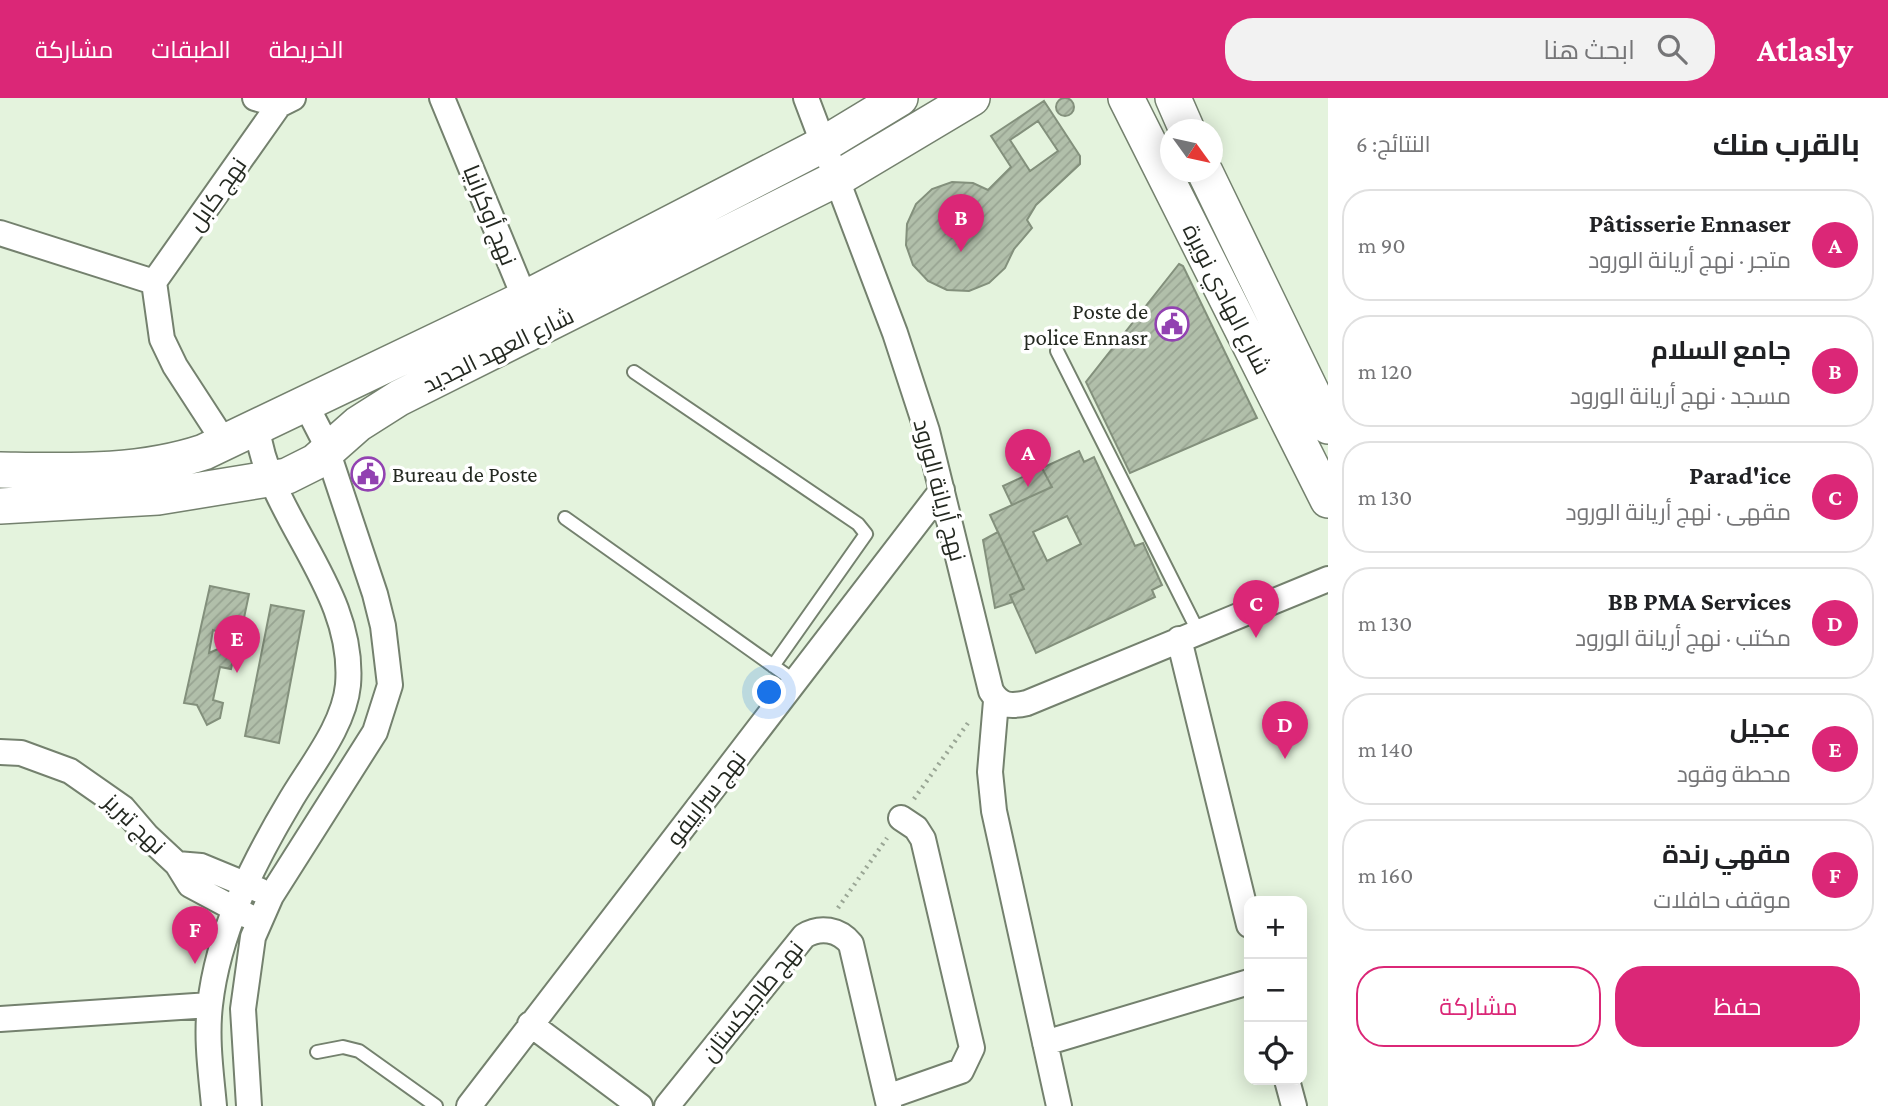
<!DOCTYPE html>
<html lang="ar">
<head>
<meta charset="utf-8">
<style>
	body { margin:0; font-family:"Crimson Pro",Cairo,serif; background:#f2f2f2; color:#202124; direction:rtl }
	.controls { position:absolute; right:21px; bottom:21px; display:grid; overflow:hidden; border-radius:14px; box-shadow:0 4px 18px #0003 }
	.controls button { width:63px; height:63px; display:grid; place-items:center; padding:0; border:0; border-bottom:2px solid #e0e0e0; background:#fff; color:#202124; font:35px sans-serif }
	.compass { position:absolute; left:1160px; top:21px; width:63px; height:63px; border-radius:50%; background:#fff; box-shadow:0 4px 18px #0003; rotate:123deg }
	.you { position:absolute; left:770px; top:595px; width:24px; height:24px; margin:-18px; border:5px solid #fff; border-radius:50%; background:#1a73e8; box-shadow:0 0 0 10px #1a73e833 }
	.badge { display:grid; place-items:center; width:46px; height:46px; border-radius:50%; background:#db2777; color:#fff; font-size:23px; font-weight:700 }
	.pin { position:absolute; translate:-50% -58px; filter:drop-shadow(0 2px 4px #0008) }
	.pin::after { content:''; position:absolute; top:37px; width:24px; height:21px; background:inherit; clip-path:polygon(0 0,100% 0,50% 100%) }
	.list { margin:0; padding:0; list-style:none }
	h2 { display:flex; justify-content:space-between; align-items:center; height:91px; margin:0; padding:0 28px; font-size:30px }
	h2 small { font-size:23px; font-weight:400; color:#757577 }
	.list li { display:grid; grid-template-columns:46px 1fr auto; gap:21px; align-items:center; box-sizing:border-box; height:112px; margin:0 14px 14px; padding:0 14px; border:2px solid #e0e0e0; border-radius:28px }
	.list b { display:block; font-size:26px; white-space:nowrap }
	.list p { margin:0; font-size:23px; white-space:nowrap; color:#757577 }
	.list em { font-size:23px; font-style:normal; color:#757577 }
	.actions { display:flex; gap:14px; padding:21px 28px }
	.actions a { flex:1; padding:16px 0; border:2px solid #db2777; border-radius:28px; text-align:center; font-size:24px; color:#db2777 }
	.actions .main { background:#db2777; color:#fff }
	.icon { flex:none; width:38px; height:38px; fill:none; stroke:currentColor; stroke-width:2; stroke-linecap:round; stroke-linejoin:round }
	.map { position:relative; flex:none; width:1328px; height:1008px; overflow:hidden; direction:ltr }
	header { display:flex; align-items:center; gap:42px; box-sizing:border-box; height:98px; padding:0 35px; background:#db2777; color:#fff }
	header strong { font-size:33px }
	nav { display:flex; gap:38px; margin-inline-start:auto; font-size:24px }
	.search { width:490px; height:63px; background:#f2f2f2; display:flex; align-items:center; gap:18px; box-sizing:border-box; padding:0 24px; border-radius:28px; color:#757577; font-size:26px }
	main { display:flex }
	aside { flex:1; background:#fff }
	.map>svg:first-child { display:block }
	.building { fill:url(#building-hatch); stroke:#83907c; stroke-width:2; fill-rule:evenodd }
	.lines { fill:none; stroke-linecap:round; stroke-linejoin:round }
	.service-casing { stroke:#74816e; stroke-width:16 }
	.minor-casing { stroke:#74816e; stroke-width:28 }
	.secondary-casing { stroke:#74816e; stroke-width:38 }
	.path { stroke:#9aa695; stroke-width:4.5; stroke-dasharray:2 5; stroke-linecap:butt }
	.service { stroke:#fff; stroke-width:12 }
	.minor { stroke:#fff; stroke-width:24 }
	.secondary { stroke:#fff; stroke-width:35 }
	.labels { text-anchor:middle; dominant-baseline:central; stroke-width:7; stroke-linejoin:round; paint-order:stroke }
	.street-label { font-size:23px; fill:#242921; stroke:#fff }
	.poi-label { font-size:23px; fill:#242921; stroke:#fff; text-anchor:end }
</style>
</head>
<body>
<header>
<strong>Atlasly</strong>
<div class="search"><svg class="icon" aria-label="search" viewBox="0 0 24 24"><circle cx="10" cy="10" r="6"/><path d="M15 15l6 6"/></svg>ابحث هنا</div>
<nav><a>الخريطة</a><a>الطبقات</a><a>مشاركة</a></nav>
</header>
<main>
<aside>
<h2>بالقرب منك<small>النتائج: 6</small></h2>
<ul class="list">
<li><span class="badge">A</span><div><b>Pâtisserie Ennaser</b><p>متجر · نهج أريانة الورود</p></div><em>90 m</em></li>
<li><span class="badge">B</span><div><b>جامع السلام</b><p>مسجد · نهج أريانة الورود</p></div><em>120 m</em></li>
<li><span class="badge">C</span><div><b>Parad'ice</b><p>مقهى · نهج أريانة الورود</p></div><em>130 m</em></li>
<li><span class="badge">D</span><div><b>BB PMA Services</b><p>مكتب · نهج أريانة الورود</p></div><em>130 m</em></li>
<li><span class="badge">E</span><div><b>عجيل</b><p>محطة وقود</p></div><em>140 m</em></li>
<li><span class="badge">F</span><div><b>مقهي رندة</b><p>موقف حافلات</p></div><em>160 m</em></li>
</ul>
<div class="actions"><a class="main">حفظ</a><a>مشاركة</a></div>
</aside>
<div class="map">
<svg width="1328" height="1008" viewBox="0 0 1328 1008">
	<defs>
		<pattern id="building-hatch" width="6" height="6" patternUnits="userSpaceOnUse" patternTransform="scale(1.75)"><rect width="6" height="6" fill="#b1bfaa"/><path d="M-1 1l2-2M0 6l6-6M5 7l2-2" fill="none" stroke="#98a492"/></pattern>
	</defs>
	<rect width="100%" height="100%" fill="#e4f3dd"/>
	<path class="building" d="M1056 9a9 9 0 1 1 18 0a9 9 0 1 1-18 0Z
		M1044,3L1080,58V66L1036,107L1027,122L1032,130L1014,151L1005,170L989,185L969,193L947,192L928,183L913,167L906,147L907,126L916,106L932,91L952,84L973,85L988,92L1011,69L991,38ZM1038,23L1058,53L1030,73L1010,42Z
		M1179,166L1183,168L1257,320L1130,375L1086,284Z
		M1079,353L1084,364L1094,359L1135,448L1143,445L1162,487L1152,492L1155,499L1036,555L1010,497L1024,491L990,417L1052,389L1042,370ZM1067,418L1081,446L1047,463L1033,434Z
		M1042,370L1052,389L1012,407L1003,388Z
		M998,434L1024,491L1010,497L1013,504L995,510L983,442Z
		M210,488L249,496L240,539L235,538L234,545L217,541L219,534L213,532L209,555L227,547L234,558L231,571L220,569L213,602L223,605L220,620L207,627L197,607L184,605Z
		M271,507L304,513L279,645L245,638Z"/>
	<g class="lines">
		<defs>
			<path id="service" d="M1057,253L1198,533
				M634,274L858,426L866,436L773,568
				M565,420L796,584
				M317,954L343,949L359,953L436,1008"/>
			<path id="minor" d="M255,0L279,7L293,0
				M442,0L530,213
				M806,0L895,235L927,333L991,593C1000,608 1010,609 1027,605L1328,481
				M0,135L154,184
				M225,345L175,268L162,241L154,184L279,7
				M1179,541L1249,827
				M996,603L990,674L994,713L1059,1008
				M0,654L21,655L70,673L123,710L147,738L177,766L201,768L259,792
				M177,766L190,787L248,818
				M0,921L210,907
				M530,926L640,1008
				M1045,945L1249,884
				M1287,982L1294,1008
				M887,999L961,973L972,950L923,741L916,730L901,720
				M214,1008C211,975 206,941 210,907C218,835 252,767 289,705C309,670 344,629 348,587C356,490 268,420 257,329
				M249,1008L243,911L253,839L271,798L375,634L390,587L383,528L375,496L323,340L305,305
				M469,1008L942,392
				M667,1008L804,838C820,828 839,831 851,846L889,1008"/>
			<path id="secondary" d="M1126,0L1328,402
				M1173,0L1187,32
				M1205,74L1328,328
				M0,372C69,373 138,376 204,354L524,201L824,46L900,0
				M0,408L158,399L287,378L315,364L358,326L399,300L838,80L972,0"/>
		</defs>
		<use href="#service" class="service-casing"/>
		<use href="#minor" class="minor-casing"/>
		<use href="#secondary" class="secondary-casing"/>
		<path class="path" d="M914,701L968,625
			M838,810L887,740"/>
		<use href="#service" class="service"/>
		<use href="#minor" class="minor"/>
		<use href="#secondary" class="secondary"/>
	</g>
	<defs>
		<symbol id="civic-ring" viewBox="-11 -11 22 22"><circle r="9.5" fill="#fff" stroke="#9242b1" stroke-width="1.5"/><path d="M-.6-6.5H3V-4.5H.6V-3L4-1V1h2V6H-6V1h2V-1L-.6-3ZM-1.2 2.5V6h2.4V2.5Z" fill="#9242b1"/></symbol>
	</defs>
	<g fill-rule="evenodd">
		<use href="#civic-ring" x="1153" y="207" width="38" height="38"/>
		<use href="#civic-ring" x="349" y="357" width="38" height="38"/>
	</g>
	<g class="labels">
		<g class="street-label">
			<text transform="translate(217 96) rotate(-55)">نهج كابل</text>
			<text transform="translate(490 117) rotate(68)">نهج أوكرانيا</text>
			<text transform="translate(1227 201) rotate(63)">شارع الهادي نويرة</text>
			<text transform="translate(498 252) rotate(-26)">شارع العهد الجديد</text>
			<text transform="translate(940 392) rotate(75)">نهج أريانة الورود</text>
			<text transform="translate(706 700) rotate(-52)">نهج سراييفو</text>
			<text transform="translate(135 726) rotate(44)">نهج تبريز</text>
			<text transform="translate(752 903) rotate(-51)">نهج طاجيكستان</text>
		</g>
		<g class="poi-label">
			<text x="1148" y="213">Poste de<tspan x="1148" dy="26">police Ennasr</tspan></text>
			<text x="392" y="376" text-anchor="start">Bureau de Poste</text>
		</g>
	</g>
</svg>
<div class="controls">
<button>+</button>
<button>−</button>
<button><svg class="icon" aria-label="locate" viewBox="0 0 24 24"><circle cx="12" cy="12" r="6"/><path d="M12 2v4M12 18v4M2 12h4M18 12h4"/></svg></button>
</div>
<svg class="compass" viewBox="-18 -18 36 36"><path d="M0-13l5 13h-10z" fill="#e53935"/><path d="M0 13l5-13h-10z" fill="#757577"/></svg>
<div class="you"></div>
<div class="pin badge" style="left:1028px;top:389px">A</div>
<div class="pin badge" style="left:961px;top:154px">B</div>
<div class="pin badge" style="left:1256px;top:540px">C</div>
<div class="pin badge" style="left:1285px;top:661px">D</div>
<div class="pin badge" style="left:237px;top:575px">E</div>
<div class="pin badge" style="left:195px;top:866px">F</div>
</div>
</main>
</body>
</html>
